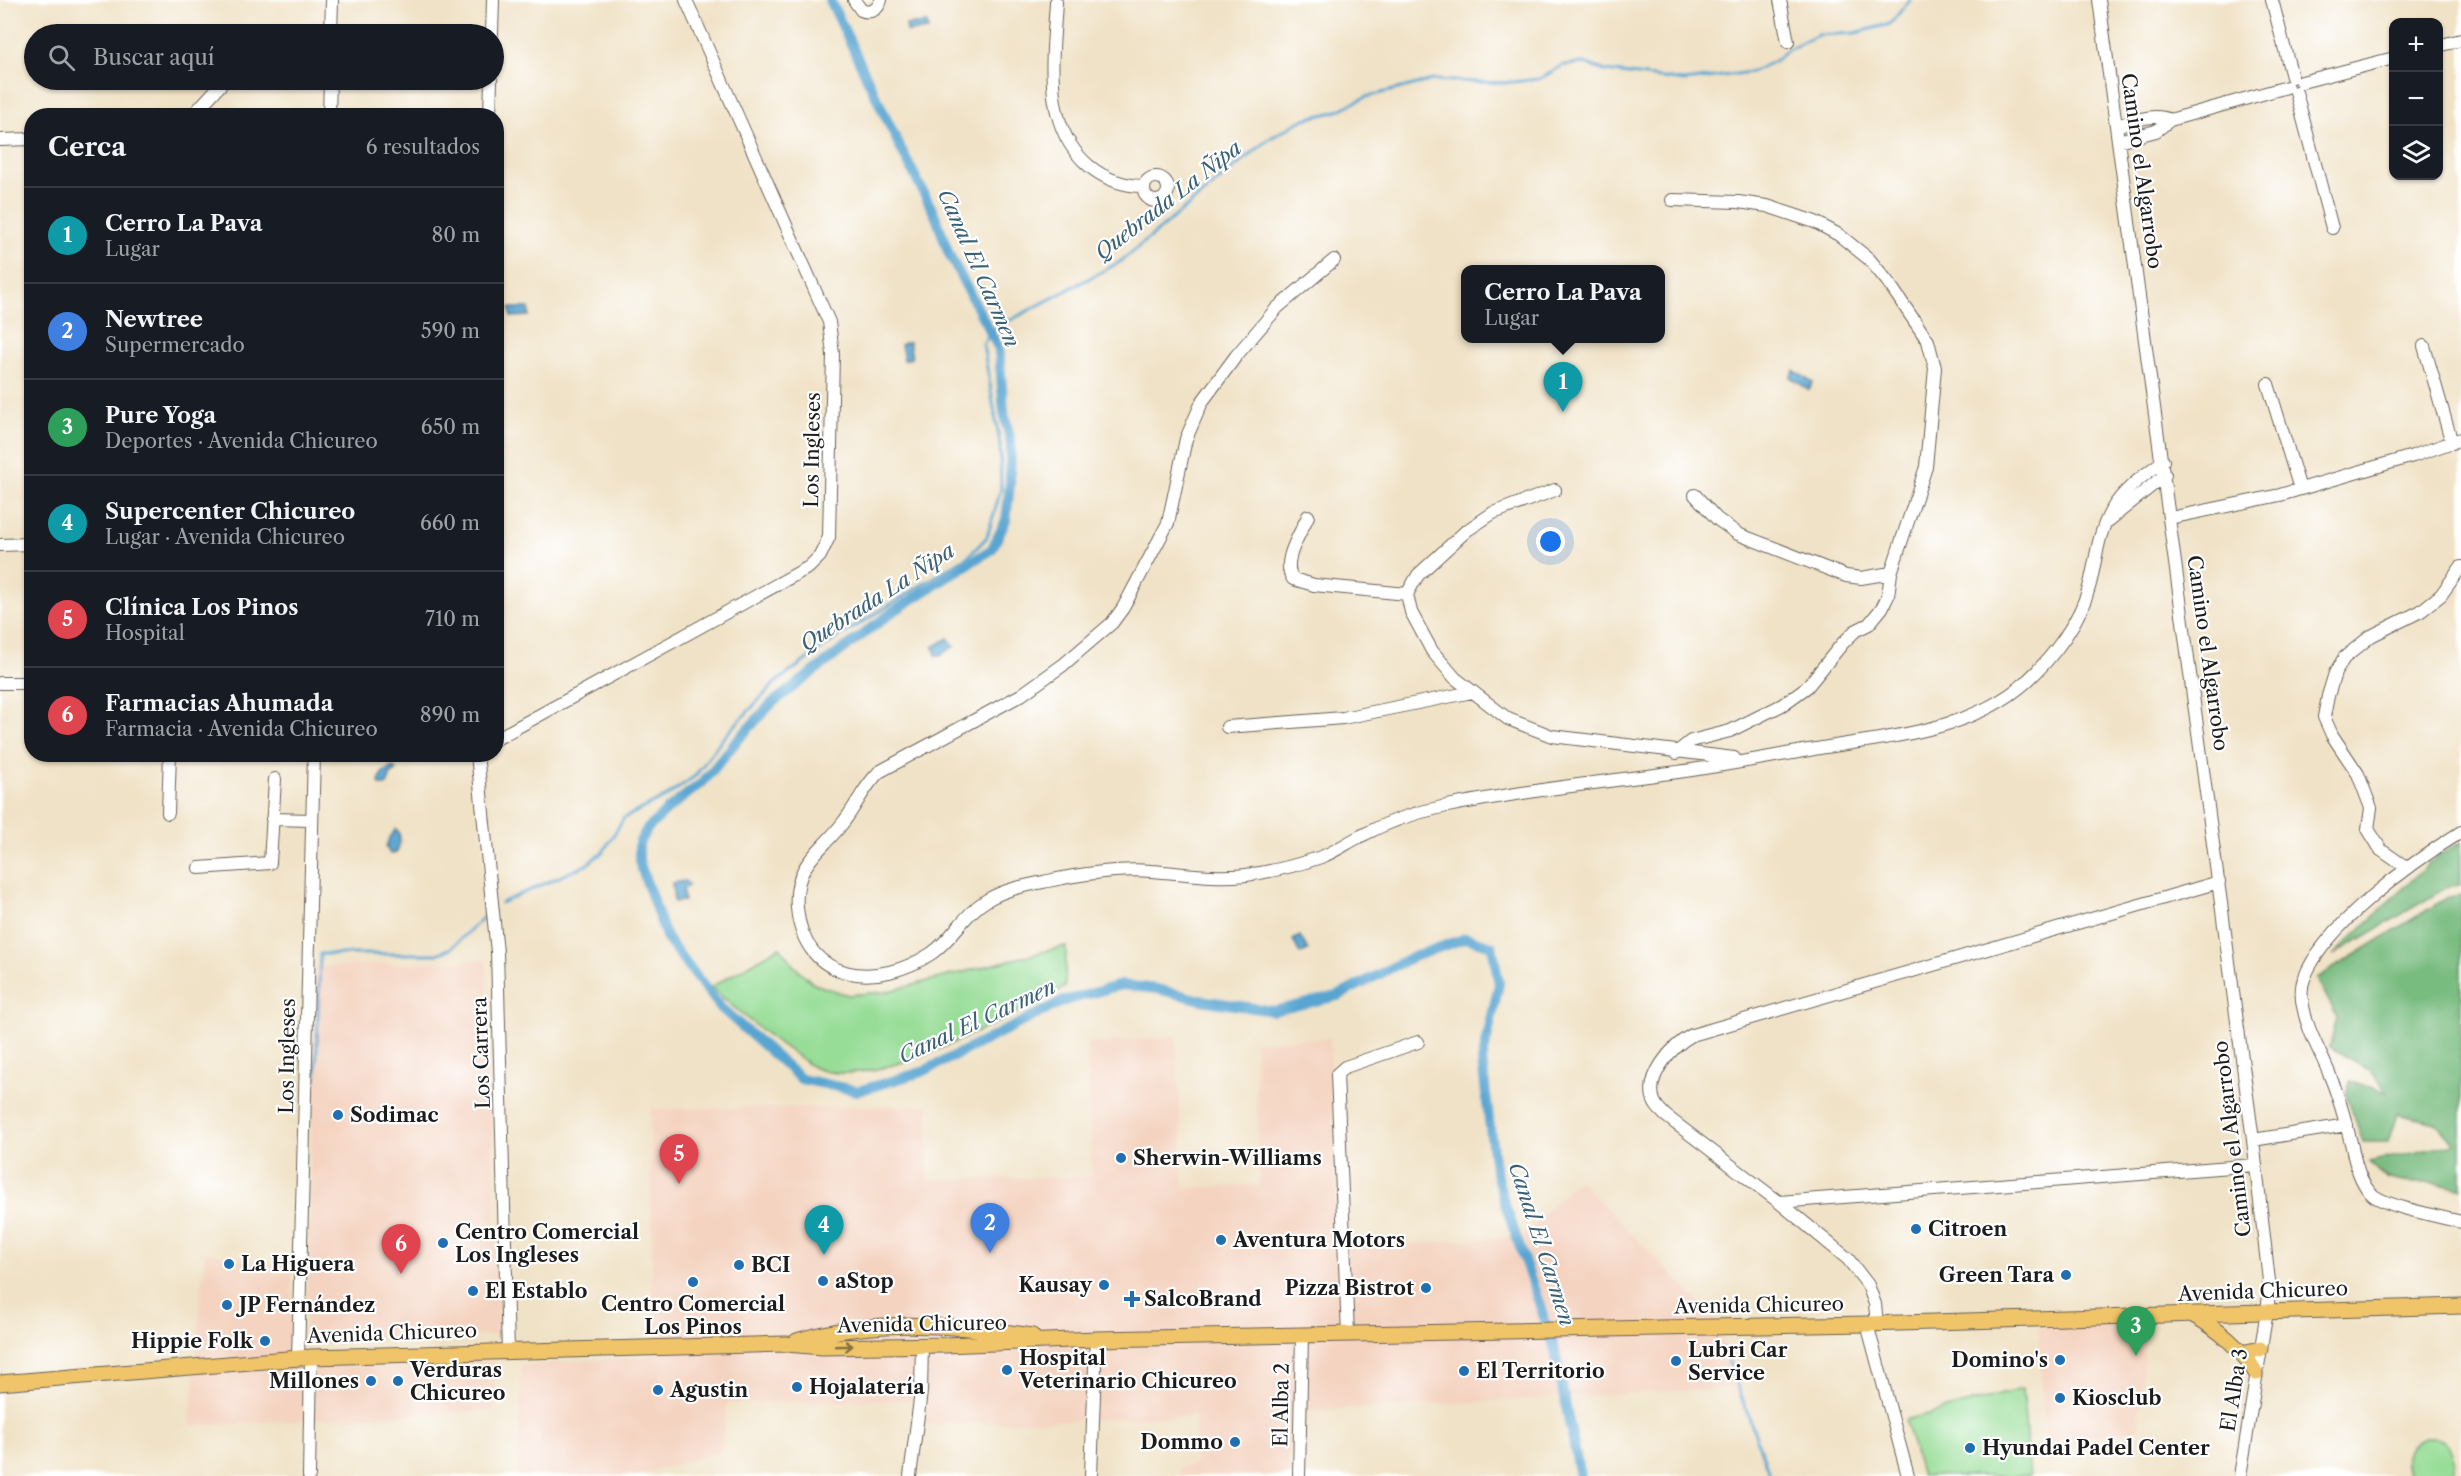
<!DOCTYPE html>
<html lang="es">
<head>
<meta charset="utf-8">
<style>
	body { margin:0; font-family:"Libre Caslon Text",serif; background:#20242c; color:#f1f3f6 }
	.controls { position:absolute; right:18px; top:18px; display:grid; overflow:hidden; border-radius:12px; box-shadow:0 2px 4px #0004 }
	.controls button { width:54px; height:54px; display:grid; place-items:center; padding:0; border:0; border-bottom:2px solid #363941; background:#171b24; color:#f1f3f6; font:30px sans-serif }
	.you { position:absolute; left:1551px; top:542px; width:21px; height:21px; margin:-15px; border:4px solid #fff; border-radius:50%; background:#1a73e8; box-shadow:0 0 0 9px #1a73e833 }
	.badge { display:grid; place-items:center; width:39px; height:39px; border-radius:50%; background:#1f6fb2; color:#fff; font-size:20px; font-weight:700 }
	.pin { position:absolute; translate:-50% -50px; filter:drop-shadow(0 2px 3px #0008) }
	.pin::after { content:''; position:absolute; top:32px; width:21px; height:18px; background:inherit; clip-path:polygon(0 0,100% 0,50% 100%) }
	.popup { position:absolute; left:1461px; top:265px; width:204px; height:78px; box-sizing:border-box; display:grid; place-content:center; border-radius:12px; background:#171b24; filter:drop-shadow(0 2px 4px #0005); font-size:20px; white-space:nowrap; color:#9ea1a6 }
	.popup b { font-size:22px; color:#f1f3f6 }
	.popup::after { content:''; position:absolute; left:50%; top:100%; margin-left:-12px; border:12px solid transparent; border-top-color:#171b24 }
	.list { margin:0; padding:0; list-style:none }
	h2 { display:flex; justify-content:space-between; align-items:center; height:78px; margin:0; padding:0 24px; font-size:26px }
	h2 small { font-size:20px; font-weight:400; color:#9ea1a6 }
	.list li { display:grid; grid-template-columns:39px 1fr auto; gap:18px; align-items:center; box-sizing:border-box; height:96px; padding:0 24px; border-top:2px solid #363941 }
	.list b { display:block; font-size:22px; white-space:nowrap }
	.list p { margin:0; font-size:20px; white-space:nowrap; color:#9ea1a6 }
	.list em { font-size:20px; font-style:normal; color:#9ea1a6 }
	.icon { flex:none; width:33px; height:33px; fill:none; stroke:currentColor; stroke-width:2; stroke-linecap:round; stroke-linejoin:round }
	.map { position:relative; flex:none; width:2461px; height:1476px; overflow:hidden }
	.search { position:absolute; background:#171b24; box-shadow:0 2px 4px #0004; left:24px; top:24px; width:480px; height:66px; display:flex; align-items:center; gap:15px; box-sizing:border-box; padding:0 21px; border-radius:33px; color:#9ea1a6; font-size:22px }
	.panel { position:absolute; background:#171b24; box-shadow:0 2px 4px #0004; left:24px; top:108px; width:480px; height:654px; border-radius:24px }
	.map>svg:first-child { display:block }
	.built { fill:#f4d3c0 }
	.green { fill:#97dd97; stroke:#5a7c5a; stroke-width:1.5 }
	.forest { fill:#79bc80; stroke:#4a6c4e; stroke-width:1.5 }
	.water { fill:#59a5d1; stroke:#3a6076; stroke-width:1.5 }
	.lines { fill:none; stroke-linecap:round; stroke-linejoin:round }
	.stream { stroke:#59a5d1; stroke-width:3 }
	.canal { stroke:#59a5d1; stroke-width:10 }
	.minor-casing { stroke:#666158; stroke-width:14 }
	.major-casing { stroke:#666158; stroke-width:17 }
	.minor { stroke:#fff; stroke-width:12 }
	.major { stroke:#f0c469; stroke-width:15 }
	.oneway { stroke:#867042 }
	.poi-dot { fill:#1f6fb2; stroke:#fff; stroke-width:2 }
	.labels { text-anchor:middle; dominant-baseline:central; stroke-width:4.5; stroke-linejoin:round; paint-order:stroke }
	.street-label { font-size:20px; fill:#1c1c1c; stroke:#fff }
	.poi-label { font-size:20px; font-weight:bold; fill:#1c1c1c; stroke:#fff; text-anchor:start }
	.water-label { font-size:21px; font-style:italic; fill:#3a6076; stroke:#fff }
</style>
</head>
<body>
<div class="map">
<svg width="2461" height="1476" viewBox="0 0 2461 1476">
	<rect width="100%" height="100%" fill="#fff"/>
	<filter id="ink" filterUnits="userSpaceOnUse"><feTurbulence type="fractalNoise" baseFrequency=".0167" numOctaves="2"/><feDisplacementMap in="SourceGraphic" scale="12" xChannelSelector="R" yChannelSelector="G"/><feConvolveMatrix kernelMatrix="1 2 1 2 8 2 1 2 1" color-interpolation-filters="sRGB"/></filter>
	<filter id="wash" filterUnits="userSpaceOnUse"><feTurbulence type="fractalNoise" baseFrequency=".008" numOctaves="4" result="noise"/><feDisplacementMap in="SourceGraphic" scale="24" xChannelSelector="R" yChannelSelector="G"/><feGaussianBlur stdDeviation="1.35" result="paint"/><feColorMatrix in="noise" values="0 0 0 0 0 0 0 0 0 0 0 0 0 0 0 0 0 1.4 0 .05"/><feComposite in="paint" operator="in"/></filter>
	<g filter="url(#wash)">
		<rect width="100%" height="100%" fill="#f0e2c6"/>
		<path class="built" d="M486,960L499,1335L305,1343L316,967Z
			M1176,1037L1184,1188L1259,1185L1255,1041L1330,1038L1338,1248L1523,1236L1578,1179L1715,1319L1736,1388L1290,1412L1289,1476H1180V1469L1196,1462L1195,1416L924,1425L927,1400L727,1403L720,1452L636,1476H518L521,1365L653,1356L650,1109L928,1106V1180L1092,1176L1087,1044Z
			M205,1252L292,1267V1368L496,1361L495,1410L190,1426Z
			M2147,1321L2138,1430L2046,1443L2038,1328Z"/>
		<path class="green" d="M1066,946L1065,987C1009,1016 876,1093 815,1068C808,1065 802,1059 796,1055C765,1035 738,1011 711,987L780,947L793,965L814,984L848,995L885,992Z
			M2022,1389L2030,1476H1921L1905,1420Z
			M2425,1438C2448,1435 2461,1456 2451,1476H2410C2401,1459 2408,1443 2425,1438Z"/>
		<path class="forest" d="M2461,842V885L2449,886L2333,955L2436,857Z
			M2461,895V1189C2438,1178 2411,1188 2387,1178C2380,1175 2374,1167 2369,1162L2455,1144L2436,1123L2397,1114L2388,1142H2363L2346,1094L2350,1081L2387,1092L2371,1071L2330,1047L2337,1017L2317,978L2448,897Z"/>
		<path class="water" d="M927,23L928,30L907,32L906,25Z
			M510,308H529V316L511,317Z
			M909,342L912,358L904,360L901,344Z
			M1794,370L1813,383L1809,390L1790,377Z
			M948,638L955,646L937,657L933,647Z
			M393,767L396,769L395,772L391,774L387,785H380L379,782L382,773Z
			M396,829C402,834 400,847 396,853L390,854L386,847L389,838Z
			M685,881L689,885L683,890L684,901L674,902L672,883Z
			M1300,936L1308,950L1300,954L1293,940Z"/>
		<g class="lines">
			<path class="stream" d="M501,903L586,865L603,852L624,818L667,796L695,776L723,738L775,683L835,639L970,555L987,537L1001,489L1000,444L983,344L992,330L1120,262L1269,139L1304,119L1335,112L1366,97L1433,80L1503,83L1539,79L1564,65L1584,63L1605,71L1685,81L1751,72L1773,62L1788,50L1818,35L1855,33L1890,24L1910,0
				M316,1079L320,954H437L450,949L486,915
				M1724,1348L1770,1476"/>
			<path class="canal" d="M830,0L897,141L936,217L949,254L999,349L1004,412L1011,444L1010,483L1006,520L992,549L894,611L772,703L735,743L703,782L668,809L647,829L639,843V861L667,939L721,1008L801,1079L858,1091L922,1072L1064,1001L1121,985L1157,989L1201,1000L1273,1011L1338,996L1410,958L1466,938L1492,946L1499,984L1482,1061L1495,1169L1503,1198L1554,1347L1580,1476"/>
		</g>
	</g>
	<g filter="url(#ink)">
		<g class="lines">
			<defs>
				<path id="minor" d="M854,0L861,10C870,14 878,10 881,0
					M1780,0L1788,42
					M2099,0L2253,1140L2269,1281L2268,1305L2240,1476
					M2272,0L2292,77
					M1056,2C1053,58 1041,125 1089,166C1105,179 1123,186 1144,186
					M272,34L284,32L331,33
					M331,34L332,0
					M492,34L493,0
					M2438,46L2461,40
					M2302,82L2394,58
					M2296,92L2332,228
					M192,116L225,80
					M329,116L330,80
					M490,116L491,80
					M2116,126C2133,122 2153,112 2170,120
					M0,140L32,139
					M2118,141L2156,131L2170,120L2287,87
					M1144 189a12 12 0 1 1 24 0a12 12 0 1 1-24 0Z
					M1672,200L1738,202L1767,206L1815,222L1839,235L1869,259L1888,282L1928,341L1935,368L1926,467L1891,573L1888,596L1882,608L1869,624L1855,631L1842,644L1807,687L1782,705L1730,731L1691,741L1676,753
					M1334,260L1277,308L1236,356L1202,402L1186,439L1168,523L1123,608L1112,623L1063,665L1021,695L879,772C864,787 857,804 845,820C823,851 793,862 797,908C804,984 879,989 932,953C953,938 965,913 987,900C1005,889 1028,885 1048,881C1081,874 1117,868 1151,871C1183,873 1214,879 1246,875C1270,872 1298,865 1321,857C1335,852 1348,842 1361,836C1387,822 1413,813 1442,807C1517,792 1594,783 1670,773C1717,767 1763,758 1809,750C1882,737 1969,733 2026,682C2053,657 2081,621 2090,584C2096,560 2098,533 2111,511C2123,490 2144,475 2163,461
					M2424,346L2452,443
					M2268,384L2300,489
					M1555,490L1493,513L1466,531L1418,575L1407,594L1411,612L1432,651L1455,678L1508,719L1552,736L1734,758
					M1695,495L1717,519L1738,534L1846,576L1861,578L1891,573
					M1308,516C1301,533 1280,562 1293,579L1314,585L1407,594
					M2170,518L2280,495L2413,456L2461,439
					M2108,521L2165,475
					M0,545L32,544
					M0,683H32
					M1227,727L1343,718L1472,692
					M496,739L809,567L820,556L829,537L833,354L829,322L686,0
					M477,754L497,952L508,1351
					M168,813L170,754
					M272,819L312,820
					M2461,832C2414,861 2323,926 2304,979C2301,986 2301,998 2303,1006C2307,1030 2320,1051 2329,1073C2339,1097 2346,1122 2352,1147C2355,1163 2361,1186 2374,1196C2392,1208 2438,1216 2461,1222
					M199,868L270,863L275,779
					M2407,868L2381,850L2368,829L2371,808L2358,774L2332,735L2324,717L2328,696L2335,673L2344,658L2371,636L2421,611L2441,595L2461,567
					M2253,1140L2347,1125
					M1779,1202L2256,1165
					M1877,1323L1875,1304L1868,1285L1848,1259L1779,1202L1666,1116C1661,1111 1656,1107 1654,1101C1645,1076 1672,1046 1692,1035L2219,882
					M1867,1324L1908,1476
					M1348,1334L1337,1074L1345,1067L1418,1042
					M298,1358L314,754
					M309,1476L311,1357
					M910,1476L921,1392L922,1345
					M1091,1476L1096,1339
					M1299,1476L1302,1335"/>
				<path id="major" d="M2193,1315C2217,1328 2242,1349 2256,1373
					M797,1341C872,1318 956,1324 1032,1336
					M2242,1353L2260,1349
					M0,1383L311,1357L786,1344L823,1347L945,1345L1096,1339L1867,1324L2461,1306"/>
			</defs>
			<use href="#minor" class="minor-casing"/>
			<use href="#major" class="major-casing"/>
			<use href="#minor" class="minor"/>
			<use href="#major" class="major"/>
		</g>
		<defs><path id="oneway-shaft" d="M-6 0H5M1.5-3L5.5 0L1.5 3" fill="none" stroke-width="1.6" stroke-linecap="round" stroke-linejoin="round" transform="scale(1.5)"/></defs>
		<use class="oneway" href="#oneway-shaft" transform="translate(844 1346) rotate(-2)"/>
	</g>
	<g class="poi-dot">
		<circle cx="338" cy="1115" r="6"/>
		<circle cx="1121" cy="1158" r="6"/>
		<circle cx="1916" cy="1229" r="6"/>
		<circle cx="1221" cy="1240" r="6"/>
		<circle cx="443" cy="1243" r="6"/>
		<circle cx="229" cy="1264" r="6"/>
		<circle cx="739" cy="1265" r="6"/>
		<circle cx="2066" cy="1275" r="6"/>
		<circle cx="823" cy="1281" r="6"/>
		<circle cx="693" cy="1282" r="6"/>
		<circle cx="1104" cy="1285" r="6"/>
		<circle cx="1426" cy="1288" r="6"/>
		<circle cx="473" cy="1291" r="6"/>
		<path d="M1129 1290h6v6h6v6h-6v6h-6v-6h-6v-6h6z"/>
		<circle cx="227" cy="1305" r="6"/>
		<circle cx="265" cy="1341" r="6"/>
		<circle cx="2060" cy="1360" r="6"/>
		<circle cx="1676" cy="1361" r="6"/>
		<circle cx="1007" cy="1370" r="6"/>
		<circle cx="1464" cy="1371" r="6"/>
		<circle cx="371" cy="1381" r="6"/>
		<circle cx="398" cy="1381" r="6"/>
		<circle cx="797" cy="1387" r="6"/>
		<circle cx="658" cy="1390" r="6"/>
		<circle cx="2060" cy="1398" r="6"/>
		<circle cx="1235" cy="1442" r="6"/>
		<circle cx="1970" cy="1448" r="6"/>
	</g>
	<g class="labels">
		<g class="street-label">
			<text transform="translate(2142 171) rotate(82)">Camino el Algarrobo</text>
			<text transform="translate(812 450) rotate(-89)">Los Ingleses</text>
			<text transform="translate(2208 653) rotate(82)">Camino el Algarrobo</text>
			<text transform="translate(481 1053) rotate(-92)">Los Carrera</text>
			<text transform="translate(287 1056) rotate(-89)">Los Ingleses</text>
			<text transform="translate(2232 1139) rotate(-97)">Camino el Algarrobo</text>
			<text transform="translate(2263 1291) rotate(-2)">Avenida Chicureo</text>
			<text transform="translate(1759 1305) rotate(-1)">Avenida Chicureo</text>
			<text transform="translate(922 1324) rotate(-1)">Avenida Chicureo</text>
			<text transform="translate(392 1333) rotate(-2)">Avenida Chicureo</text>
			<text transform="translate(2234 1390) rotate(-81)">El Alba 3</text>
			<text transform="translate(1281 1405) rotate(-89)">El Alba 2</text>
		</g>
		<g class="poi-label">
			<text x="350" y="1115">Sodimac</text>
			<text x="1133" y="1158">Sherwin-Williams</text>
			<text x="1928" y="1229">Citroen</text>
			<text x="455" y="1232">Centro Comercial<tspan x="455" dy="23">Los Ingleses</tspan></text>
			<text x="1233" y="1240">Aventura Motors</text>
			<text x="241" y="1264">La Higuera</text>
			<text x="751" y="1265">BCI</text>
			<text x="2054" y="1275" text-anchor="end">Green Tara</text>
			<text x="835" y="1281">aStop</text>
			<text x="1092" y="1285" text-anchor="end">Kausay</text>
			<text x="1414" y="1288" text-anchor="end">Pizza Bistrot</text>
			<text x="485" y="1291">El Establo</text>
			<text x="1144" y="1299">SalcoBrand</text>
			<text x="693" y="1304" text-anchor="middle">Centro Comercial<tspan x="693" dy="23">Los Pinos</tspan></text>
			<text x="239" y="1305">JP Fernández</text>
			<text x="253" y="1341" text-anchor="end">Hippie Folk</text>
			<text x="1688" y="1350">Lubri Car<tspan x="1688" dy="23">Service</tspan></text>
			<text x="1019" y="1358">Hospital<tspan x="1019" dy="23">Veterinario Chicureo</tspan></text>
			<text x="2048" y="1360" text-anchor="end">Domino's</text>
			<text x="410" y="1370">Verduras<tspan x="410" dy="23">Chicureo</tspan></text>
			<text x="1476" y="1371">El Territorio</text>
			<text x="359" y="1381" text-anchor="end">Millones</text>
			<text x="809" y="1387">Hojalatería</text>
			<text x="670" y="1390">Agustin</text>
			<text x="2072" y="1398">Kiosclub</text>
			<text x="1223" y="1442" text-anchor="end">Dommo</text>
			<text x="1982" y="1448">Hyundai Padel Center</text>
		</g>
		<g class="water-label">
			<text transform="translate(1168 200) rotate(-38)">Quebrada La Ñipa</text>
			<text transform="translate(979 268) rotate(66)">Canal El Carmen</text>
			<text transform="translate(877 597) rotate(-33)">Quebrada La Ñipa</text>
			<text transform="translate(977 1021) rotate(-25)">Canal El Carmen</text>
			<text transform="translate(1542 1244) rotate(72)">Canal El Carmen</text>
		</g>
	</g>
</svg>
<div class="controls">
<button>+</button>
<button>−</button>
<button><svg class="icon" aria-label="layers" viewBox="0 0 24 24"><path d="M12 4l9 5-9 5-9-5zM3 14l9 5 9-5"/></svg></button>
</div>
<div class="you"></div>
<div class="pin badge" style="left:1563px;top:412px;background:#0f9aa8">1</div>
<div class="popup"><b>Cerro La Pava</b>Lugar</div>
<div class="pin badge" style="left:990px;top:1253px;background:#3f7fe0">2</div>
<div class="pin badge" style="left:2136px;top:1356px;background:#2e9e5b">3</div>
<div class="pin badge" style="left:824px;top:1255px;background:#0f9aa8">4</div>
<div class="pin badge" style="left:679px;top:1184px;background:#e0444e">5</div>
<div class="pin badge" style="left:401px;top:1274px;background:#e0444e">6</div>
<div class="search"><svg class="icon" aria-label="search" viewBox="0 0 24 24"><circle cx="10" cy="10" r="6"/><path d="M15 15l6 6"/></svg>Buscar aquí</div>
<section class="panel">
<h2>Cerca<small>6 resultados</small></h2>
<ul class="list">
<li><span class="badge" style="background:#0f9aa8">1</span><div><b>Cerro La Pava</b><p>Lugar</p></div><em>80 m</em></li>
<li><span class="badge" style="background:#3f7fe0">2</span><div><b>Newtree</b><p>Supermercado</p></div><em>590 m</em></li>
<li><span class="badge" style="background:#2e9e5b">3</span><div><b>Pure Yoga</b><p>Deportes · Avenida Chicureo</p></div><em>650 m</em></li>
<li><span class="badge" style="background:#0f9aa8">4</span><div><b>Supercenter Chicureo</b><p>Lugar · Avenida Chicureo</p></div><em>660 m</em></li>
<li><span class="badge" style="background:#e0444e">5</span><div><b>Clínica Los Pinos</b><p>Hospital</p></div><em>710 m</em></li>
<li><span class="badge" style="background:#e0444e">6</span><div><b>Farmacias Ahumada</b><p>Farmacia · Avenida Chicureo</p></div><em>890 m</em></li>
</ul>
</section>
</div>
</body>
</html>
